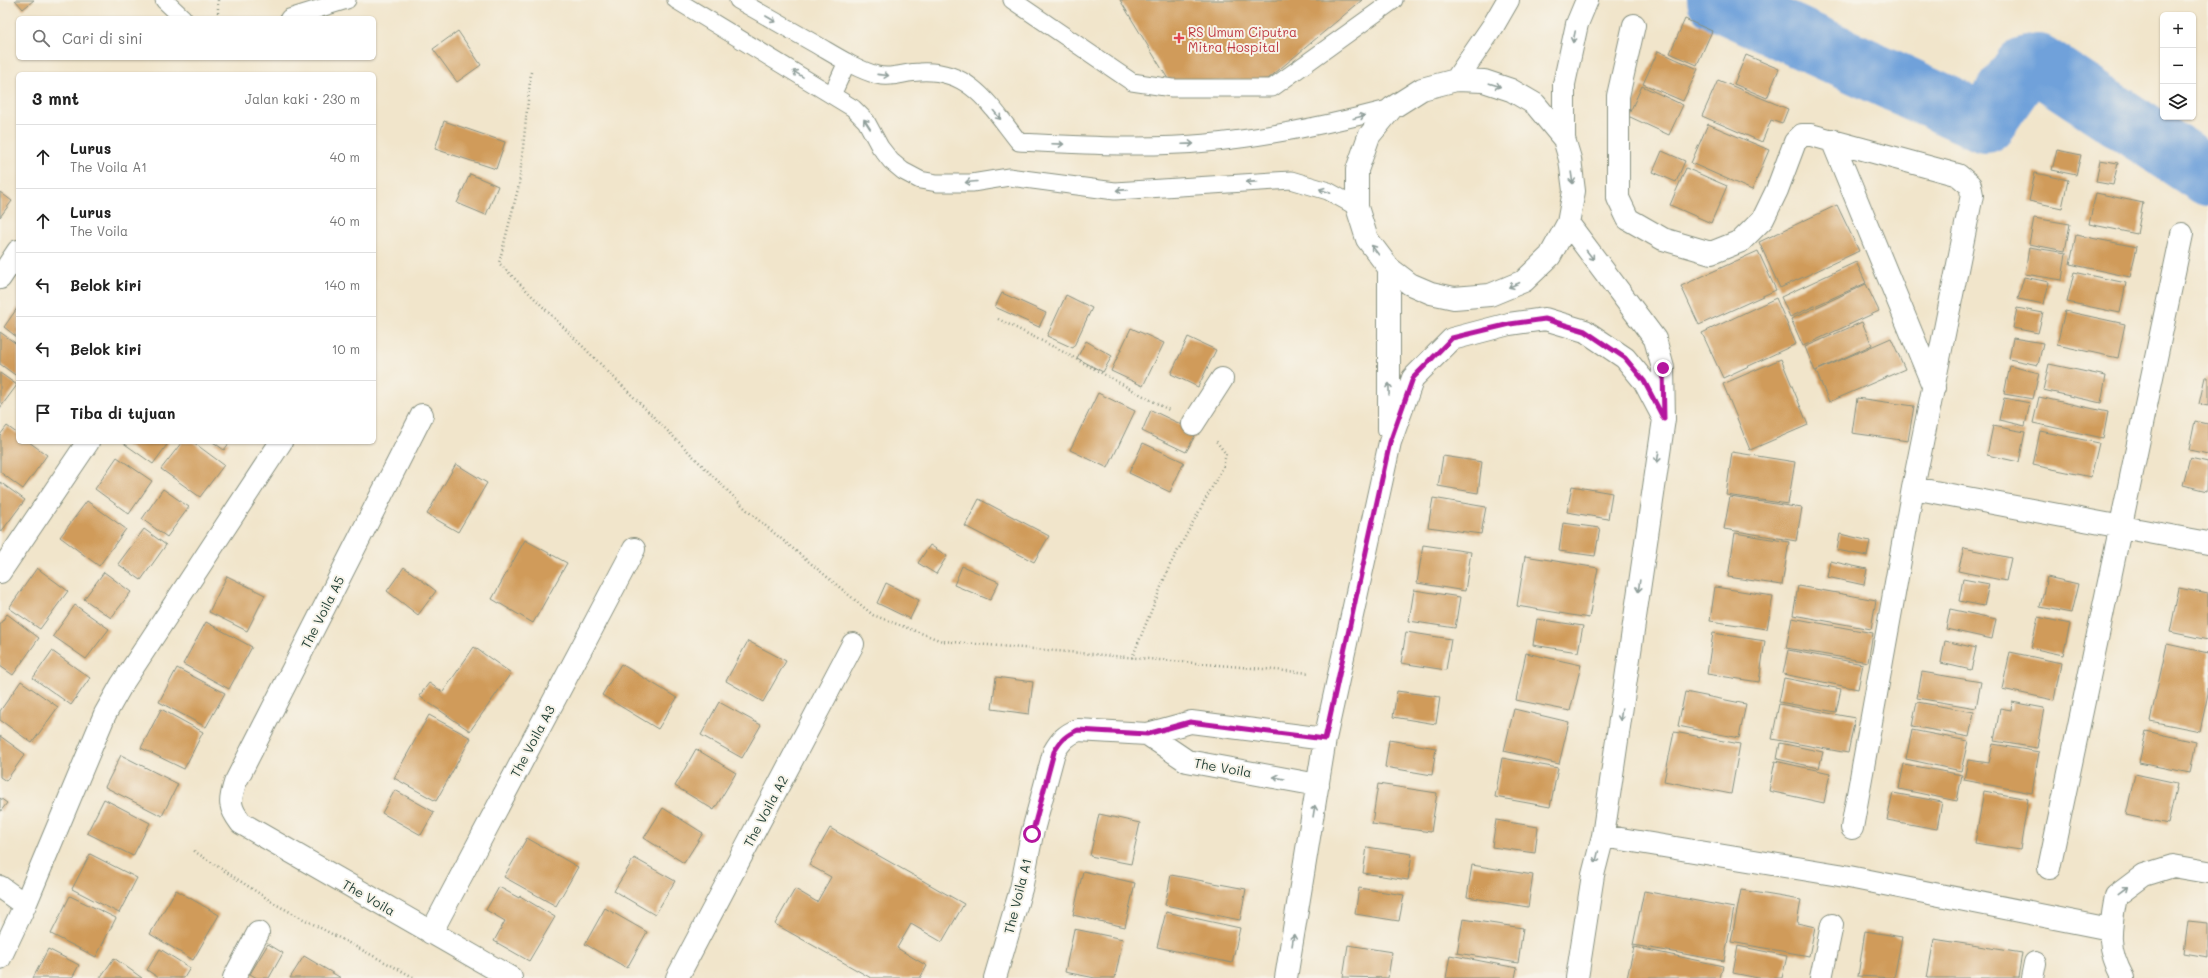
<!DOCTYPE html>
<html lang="id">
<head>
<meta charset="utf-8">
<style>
	body { margin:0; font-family:Mali,sans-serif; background:#f2f2f2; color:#222 }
	.controls { position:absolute; right:12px; top:12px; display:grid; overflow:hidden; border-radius:6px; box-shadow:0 1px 3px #0004 }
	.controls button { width:36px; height:36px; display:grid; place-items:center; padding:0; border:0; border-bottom:1px solid #e0e0e0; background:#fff; color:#222; font:20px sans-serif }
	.stop { position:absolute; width:12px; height:12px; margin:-9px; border:3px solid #b5179e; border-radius:50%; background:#fff }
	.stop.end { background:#b5179e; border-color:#fff; box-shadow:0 1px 4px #0008 }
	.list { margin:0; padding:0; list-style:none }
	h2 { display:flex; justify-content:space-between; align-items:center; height:52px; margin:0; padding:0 16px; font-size:17px }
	h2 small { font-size:13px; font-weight:400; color:#767676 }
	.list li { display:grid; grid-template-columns:26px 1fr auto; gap:12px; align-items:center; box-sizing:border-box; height:64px; padding:0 16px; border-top:1px solid #e0e0e0 }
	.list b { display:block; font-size:15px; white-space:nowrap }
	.list p { margin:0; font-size:13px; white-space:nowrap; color:#767676 }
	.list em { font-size:13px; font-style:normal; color:#767676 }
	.icon { flex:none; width:22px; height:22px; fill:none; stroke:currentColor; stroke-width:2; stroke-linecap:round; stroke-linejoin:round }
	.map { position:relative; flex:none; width:2208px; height:978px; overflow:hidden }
	.search { position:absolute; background:#fff; box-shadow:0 1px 3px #0004; left:16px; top:16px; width:360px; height:44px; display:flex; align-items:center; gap:10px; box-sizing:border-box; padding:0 14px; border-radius:6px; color:#767676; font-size:15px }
	.panel { position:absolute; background:#fff; box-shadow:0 1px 3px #0004; left:16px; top:72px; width:360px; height:372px; border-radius:6px }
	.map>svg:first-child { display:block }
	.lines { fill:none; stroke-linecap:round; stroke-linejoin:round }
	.river { stroke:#6fa1da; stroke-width:60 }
	.building { fill:#d09b5a }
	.service-casing { stroke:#889180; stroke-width:19 }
	.minor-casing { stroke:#889180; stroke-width:24 }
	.path { stroke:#889180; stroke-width:2.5; stroke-dasharray:1 3; stroke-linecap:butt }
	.service { stroke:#fff; stroke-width:17 }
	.minor { stroke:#fff; stroke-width:22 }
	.oneway { stroke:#8f9e9a }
	.route { stroke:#b5179e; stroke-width:5 }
	.health-dot { fill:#e0444e; stroke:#f7f3e8; stroke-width:1.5 }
	.labels { text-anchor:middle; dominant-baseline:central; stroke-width:4; stroke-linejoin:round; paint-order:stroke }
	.health-label { font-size:13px; fill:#be3a42; stroke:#f7f3e8; text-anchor:start }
	.street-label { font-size:13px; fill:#1f3d34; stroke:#f7f3e8 }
</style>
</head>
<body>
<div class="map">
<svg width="2208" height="978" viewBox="0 0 2208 978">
	<rect width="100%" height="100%" fill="#f7f3e8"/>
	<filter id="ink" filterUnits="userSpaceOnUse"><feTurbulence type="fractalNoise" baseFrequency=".025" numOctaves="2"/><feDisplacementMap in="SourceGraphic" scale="8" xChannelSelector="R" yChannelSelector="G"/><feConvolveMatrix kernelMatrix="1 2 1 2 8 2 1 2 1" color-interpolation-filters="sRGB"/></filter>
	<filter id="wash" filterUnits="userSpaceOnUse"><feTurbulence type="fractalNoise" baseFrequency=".012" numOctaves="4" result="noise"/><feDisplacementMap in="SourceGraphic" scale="16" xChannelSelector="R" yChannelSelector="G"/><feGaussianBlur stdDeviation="0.9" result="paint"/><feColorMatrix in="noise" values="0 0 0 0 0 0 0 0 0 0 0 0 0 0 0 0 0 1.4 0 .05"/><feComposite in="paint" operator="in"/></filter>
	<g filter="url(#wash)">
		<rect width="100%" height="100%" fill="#f1e5cb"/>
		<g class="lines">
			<path class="river" d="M1717,0L1985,123L2024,67L2038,64L2208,176"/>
		</g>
		<g id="blocks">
			<path class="building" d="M15,0H34L23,9Z
				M1120,0H1362L1268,79L1171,84Z
				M1685,19L1712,31L1697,65L1670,53Z
				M458,31L481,65L457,82L433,49Z
				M1658,51L1698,69L1683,101L1643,84Z
				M1746,55L1779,69L1767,98L1734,84Z
				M1718,80L1788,109L1782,124L1771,120L1762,142L1702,116Z
				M1642,86L1683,105L1669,135L1628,116Z
				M444,121L505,142L496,169L435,149Z
				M1708,124L1769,150L1752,190L1691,163Z
				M2057,150L2081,155L2076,175L2052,170Z
				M1662,151L1685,161L1676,182L1653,172Z
				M2100,160L2118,163L2113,185L2096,182Z
				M1686,168L1727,186L1711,223L1670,205Z
				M2035,173L2068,180L2062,208L2029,201Z
				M470,174L498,186L486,215L457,203Z
				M0,192L12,201L0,217Z
				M2096,193L2143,203L2137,234L2089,224Z
				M1837,205L1859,251L1780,288L1759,242Z
				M2034,218L2070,224L2065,251L2029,244Z
				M2076,235L2137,247L2130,277L2070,264Z
				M2029,247L2066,253L2062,280L2025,274Z
				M1758,251L1776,290L1699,325L1681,286Z
				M1856,262L1866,283L1790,317L1781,297Z
				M2074,272L2126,283L2120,313L2067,302Z
				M2024,277L2049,282L2044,304L2018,299Z
				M1866,284L1879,311L1803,346L1791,319Z
				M1002,293L1046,313L1039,327L995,307Z
				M1066,295L1092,308L1073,348L1047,336Z
				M1776,298L1796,344L1723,378L1702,333Z
				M18,307V338L4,327Z
				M2017,308L2043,313L2038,333L2013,328Z
				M2065,311L2125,324L2118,358L2057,345Z
				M1862,322L1872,345L1815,371L1805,347Z
				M1131,328L1164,343L1143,386L1111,371Z
				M0,332L18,345V377L0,364Z
				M1188,337L1216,350L1198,387L1171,374Z
				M1891,338L1905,369L1829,402L1816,371Z
				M2013,338L2043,343L2038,365L2009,359Z
				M1086,341L1112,356L1103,372L1077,358Z
				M1781,359L1808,425L1750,450L1723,384Z
				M2049,364L2106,376L2101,403L2043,390Z
				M2010,366L2039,373L2033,399L2004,394Z
				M0,373L17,385L0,408Z
				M2205,377H2208V406L2199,404Z
				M1098,393L1135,411L1108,468L1070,450Z
				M2039,397L2108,412L2103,438L2033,423Z
				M1857,398L1914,406L1908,441L1852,433Z
				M2004,398L2030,403L2025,426L1999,420Z
				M1151,410L1197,432L1186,452L1142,431Z
				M2195,421L2208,424V454L2189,450Z
				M7,426L18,434V442H29L47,455L23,489L0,472V435Z
				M1993,426L2025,432L2019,462L1987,455Z
				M2040,431L2099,443L2091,477L2033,465Z
				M122,442H169L153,464Z
				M182,442H193L224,465L200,497L161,469Z
				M213,442H230L224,450Z
				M1143,443L1184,462L1170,492L1129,473Z
				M1732,452L1795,462L1788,504L1726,495Z
				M1443,456L1482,462L1478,493L1438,486Z
				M117,457L152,481L129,514L95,489Z
				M2190,458L2208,462L2207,491L2183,485Z
				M456,464L487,483L458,532L427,514Z
				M0,482L25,500L1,532L0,531Z
				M1572,486L1612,493L1608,519L1567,512Z
				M163,489L189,507L167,537L142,519Z
				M1730,497L1802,508L1796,541L1724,529Z
				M1433,498L1486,507L1481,534L1428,527Z
				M979,499L1049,536L1034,562L965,526Z
				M87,501L126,529L99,566L60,537Z
				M1563,523L1600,528L1595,556L1559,551Z
				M144,529L166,545L141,580L118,564Z
				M1735,533L1789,542L1782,585L1728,577Z
				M1840,534L1870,541L1867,556L1837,550Z
				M525,540L567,563L533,623L492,599Z
				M930,545L947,556L936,574L918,563Z
				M1423,545L1471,552L1465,591L1417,583Z
				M1964,548L2011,558L2006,581L1958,571Z
				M1525,556L1598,568L1589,618L1517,606Z
				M1830,561L1867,569L1864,585L1827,577Z
				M962,566L999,582L990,600L954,585Z
				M404,567L436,591L418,615L387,591Z
				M37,568L68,591L40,629L9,608Z
				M104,572L131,592L111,618L84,599Z
				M227,576L265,595L247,631L209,612Z
				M2047,577L2078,584L2071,613L2040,607Z
				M1963,579L1989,584L1984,606L1959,601Z
				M886,583L919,600L910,619L877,603Z
				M1798,586L1876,600L1871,629L1793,615Z
				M1715,587L1773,596L1767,629L1710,621Z
				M2179,588L2208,594V640L2170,632Z
				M1414,590L1460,597L1455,628L1409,621Z
				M75,605L109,629L86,659L53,636Z
				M1950,609L1996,619L1992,639L1946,629Z
				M7,614L39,638L13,675L0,666V624Z
				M2038,617L2070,624L2063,655L2031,648Z
				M1792,618L1873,633L1868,662L1786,648Z
				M1537,619L1583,626L1578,652L1533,645Z
				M206,622L252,647L229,689L183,664Z
				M1406,632L1451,639L1446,670L1401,663Z
				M1713,633L1765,641L1759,682L1707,674Z
				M748,641L786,661L763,702L726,681Z
				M1945,641L1976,648L1971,670L1941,663Z
				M2167,644L2208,653V694L2200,731L2150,721Z
				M474,647L511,673L470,731L419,696L429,683L443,692Z
				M1788,650L1863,664L1858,689L1783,674Z
				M52,651L90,678L71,705L33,678Z
				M2010,652L2061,663L2054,700L2002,689Z
				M1526,653L1581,665L1570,711L1516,700Z
				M621,664L677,698L658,729L602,695Z
				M177,668L225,693L206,727L159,702Z
				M1922,672L1981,682L1976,708L1917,698Z
				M996,677L1033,682L1029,714L992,709Z
				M1784,678L1841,689L1836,712L1779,702Z
				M21,681L58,707L32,743L0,720V711Z
				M1397,691L1440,697L1436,724L1393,717Z
				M1685,692L1746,704L1739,738L1678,726Z
				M719,702L761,725L742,758L701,735Z
				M1917,702L1974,712L1969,737L1912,726Z
				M2012,702L2044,708L2037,748L1994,741L2000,708L2011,710Z
				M1779,704L1855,718L1848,753L1772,739Z
				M161,709L203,732L184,769L141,748Z
				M1514,709L1569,722L1559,764L1504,751Z
				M429,715L471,738L436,801L394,778Z
				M1912,730L1968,741L1961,771L1906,759Z
				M2146,731L2196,742L2190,773L2139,763Z
				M1674,732L1740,744L1731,794L1664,781Z
				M0,736L25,754L6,781L0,777Z
				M1389,740L1436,748L1432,775L1385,767Z
				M1780,743L1823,752L1819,768L1777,759Z
				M1993,744L2039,752L2032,793L1964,780L1968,760L1989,763Z
				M696,749L736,773L714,810L675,786Z
				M121,755L178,784L162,816L105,787Z
				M1502,758L1558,768L1550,807L1495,797Z
				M1775,761L1830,773L1824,803L1769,791Z
				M1904,764L1962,775L1957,801L1899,789Z
				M2135,774L2177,783L2168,824L2126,815Z
				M1378,784L1437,793L1431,832L1372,824Z
				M395,790L434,812L421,835L382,813Z
				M1984,791L2028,799L2020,850L1975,843Z
				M1893,793L1942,802L1937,829L1887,820Z
				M0,798L7,803L0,812Z
				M104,799L150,823L133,856L87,833Z
				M663,808L703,833L684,863L644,838Z
				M1099,814L1140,823L1131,864L1090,856Z
				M1496,820L1538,827L1535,853L1492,847Z
				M830,828L964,904L942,942L911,924L897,948L927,966L920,978H871L775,924L795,889L817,902L831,877L809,865Z
				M527,838L578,867L556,906L504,877Z
				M1367,847L1412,854L1408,880L1363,873Z
				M90,854L137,878L119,913L72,889Z
				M634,858L675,881L655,915L614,891Z
				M1472,865L1533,875L1528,907L1467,897Z
				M1083,871L1135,883L1125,927L1073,915Z
				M1171,875L1246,889L1240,920L1165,905Z
				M499,887L519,898L520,896L555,917L529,961L494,941L505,921L486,910Z
				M1359,888L1404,895L1399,921L1355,914Z
				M176,890L219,915L193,960L150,934Z
				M1741,890L1801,900L1797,923L1815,927L1809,956L1731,942Z
				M1644,891L1734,908L1724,961L1633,945Z
				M70,896L116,918L96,957L51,934Z
				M605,908L647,932L627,968L585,944Z
				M1166,912L1240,928L1232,963L1157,947Z
				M1463,919L1523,928L1518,963L1457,953Z
				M2188,921L2208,923V957L2184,953Z
				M1074,929L1123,939L1115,978H1095L1065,972Z
				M1865,931L1902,937L1894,978L1858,976Z
				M1934,939L2022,953L2018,978H1927Z
				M268,944L283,953L269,978H257L250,974Z
				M1348,945L1392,952L1388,978L1343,977Z
				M1738,946L1787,956L1782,978H1758L1733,973Z
				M1634,947L1723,966L1720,978H1627Z
				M48,949L79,965L72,978H33Z
				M160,949L190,968L184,978H159L147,970Z
				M1450,955L1517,968L1515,978H1446Z
				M304,956L341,978H290Z
				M114,958L142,978H100Z"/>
		</g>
	</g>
	<g filter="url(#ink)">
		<use href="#blocks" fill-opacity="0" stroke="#889180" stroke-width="1"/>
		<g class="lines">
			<defs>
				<path id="service" d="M164,0L183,18
					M676,0L853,108L866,121L880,147L891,161L903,171L920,180L937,183H972L1009,177L1115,191L1291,180L1328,191L1357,207
					M738,0C764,15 791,30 817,45C836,56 856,69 877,75C892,79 905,72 920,72C971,69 991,107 1019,142C1081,145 1145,149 1207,143C1270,137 1331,124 1392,108
					M1012,0L1132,82L1172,88H1272L1394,0
					M289,18L347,0
					M832,95L847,62"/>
				<path id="minor" d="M1634,25L1618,96V198L1628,219L1663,239L1711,253L1741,241L1763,219L1777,190L1795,142L1802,135H1811L1958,175L1970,185L1972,195L1913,488L1852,828
					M1456,80L1484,81L1511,90L1535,104L1564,139L1570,159L1574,191L1568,223L1550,256L1524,281L1490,295L1454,298L1431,293L1410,284L1389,268L1367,239L1357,207V170L1369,136L1392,108L1422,89L1456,80L1493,26L1508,0
					M1564,139V84L1577,24L1587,0
					M1832,140L1934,388
					M1568,223L1655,339L1663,368L1664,419L1603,836L1593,875L1577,978
					M1389,268V429
					M0,278L18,251
					M422,415L235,783C229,802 229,807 241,823L511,978
					M1193,424L1222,379
					M1913,488L2208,543
					M0,572L88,442
					M1147,734L1187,761L1318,785
					M1603,836L1839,875L2110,929
					M2049,868L2182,234
					M0,887L25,905
					M431,933L634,549
					M0,958L25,905L105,714L122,684L281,442
					M234,978L258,933
					M677,978L853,644
					M995,978L1021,889L1032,834L1054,752C1061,740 1066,735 1078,730L1147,734L1191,722L1325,739
					M1286,978L1325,739L1390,442L1413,378L1452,339L1509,324L1545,319L1585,331L1625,358L1644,381L1664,419
					M1821,978L1832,925
					M2032,978L2035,963
					M2123,978C2106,947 2110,930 2116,896L2144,875L2173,866L2208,872"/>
			</defs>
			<use href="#service" class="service-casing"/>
			<use href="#minor" class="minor-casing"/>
			<path class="path" d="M218,0V18
				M531,72L519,185L499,263L750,513L873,615L942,641L1310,673
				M998,319L1056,348L1169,410
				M1132,658L1170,565L1223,467L1226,454L1216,441
				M194,851L277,905L415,978"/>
			<use href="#service" class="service"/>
			<use href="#minor" class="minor"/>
		</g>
		<defs><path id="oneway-shaft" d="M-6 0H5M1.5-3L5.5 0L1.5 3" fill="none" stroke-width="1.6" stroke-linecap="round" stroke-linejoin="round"/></defs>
		<g class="oneway">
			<use href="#oneway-shaft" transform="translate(771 19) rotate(30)"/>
			<use href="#oneway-shaft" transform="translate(1574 37) rotate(102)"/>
			<use href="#oneway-shaft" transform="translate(798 74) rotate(-149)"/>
			<use href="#oneway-shaft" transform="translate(883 75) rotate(6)"/>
			<use href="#oneway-shaft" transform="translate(1495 85) rotate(18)"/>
			<use href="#oneway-shaft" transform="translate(997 115) rotate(51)"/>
			<use href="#oneway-shaft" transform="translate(1359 117) rotate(-15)"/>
			<use href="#oneway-shaft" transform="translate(867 124) rotate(-123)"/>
			<use href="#oneway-shaft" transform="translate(1058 144) rotate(2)"/>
			<use href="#oneway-shaft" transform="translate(1188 144) rotate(-2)"/>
			<use href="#oneway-shaft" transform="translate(1572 178) rotate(82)"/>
			<use href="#oneway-shaft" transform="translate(971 182) rotate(175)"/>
			<use href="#oneway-shaft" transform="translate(1252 182) rotate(176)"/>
			<use href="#oneway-shaft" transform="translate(1122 190) rotate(176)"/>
			<use href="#oneway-shaft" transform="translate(1325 191) rotate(-159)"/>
			<use href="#oneway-shaft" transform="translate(1375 250) rotate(-127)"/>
			<use href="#oneway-shaft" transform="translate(1590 255) rotate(52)"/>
			<use href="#oneway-shaft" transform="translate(1514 285) rotate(157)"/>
			<use href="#oneway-shaft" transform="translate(1389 389) rotate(-91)"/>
			<use href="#oneway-shaft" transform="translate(1658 457) rotate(98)"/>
			<use href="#oneway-shaft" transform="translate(1639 586) rotate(98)"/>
			<use href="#oneway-shaft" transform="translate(1621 715) rotate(98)"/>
			<use href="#oneway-shaft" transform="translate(1279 778) rotate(-170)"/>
			<use href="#oneway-shaft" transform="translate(1314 811) rotate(-81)"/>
			<use href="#oneway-shaft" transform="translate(1597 857) rotate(104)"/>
			<use href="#oneway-shaft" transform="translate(2123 890) rotate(-37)"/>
			<use href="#oneway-shaft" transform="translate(1293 940) rotate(-81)"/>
		</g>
	</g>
	<g class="lines" filter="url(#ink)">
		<path class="route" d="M1032,834L1054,752C1061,740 1066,735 1078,730L1147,734L1190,722L1325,739L1390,442L1413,378L1452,338L1510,324L1545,319L1585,331L1625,358L1644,381L1664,419L1663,368"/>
	</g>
	<path class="health-dot" d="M1177 32h4v4h4v4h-4v4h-4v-4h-4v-4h4z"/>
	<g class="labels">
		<g class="health-label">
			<text x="1188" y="31">RS Umum Ciputra<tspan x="1188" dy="15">Mitra Hospital</tspan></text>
		</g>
		<g class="street-label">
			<text transform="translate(322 612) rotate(-63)">The Voila A5</text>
			<text transform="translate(532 741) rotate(-62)">The Voila A3</text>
			<text transform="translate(1223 767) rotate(10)">The Voila</text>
			<text transform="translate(765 811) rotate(-62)">The Voila A2</text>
			<text transform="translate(1017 896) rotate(-76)">The Voila A1</text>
			<text transform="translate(369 897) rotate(30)">The Voila</text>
		</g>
	</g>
</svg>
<div class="controls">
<button>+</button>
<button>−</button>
<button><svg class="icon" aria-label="layers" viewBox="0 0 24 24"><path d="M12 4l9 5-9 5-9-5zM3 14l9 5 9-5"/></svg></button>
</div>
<div class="stop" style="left:1032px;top:834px"></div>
<div class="stop end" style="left:1663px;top:368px"></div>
<div class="search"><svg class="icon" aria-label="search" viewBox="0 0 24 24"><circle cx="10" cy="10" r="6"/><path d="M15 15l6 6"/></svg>Cari di sini</div>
<section class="panel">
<h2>3 mnt<small>Jalan kaki · 230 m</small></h2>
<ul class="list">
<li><svg class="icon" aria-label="ahead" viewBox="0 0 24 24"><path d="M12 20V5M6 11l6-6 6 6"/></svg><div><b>Lurus</b><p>The Voila A1</p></div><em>40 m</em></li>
<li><svg class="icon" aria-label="ahead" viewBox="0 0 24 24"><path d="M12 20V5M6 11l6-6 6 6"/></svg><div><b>Lurus</b><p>The Voila</p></div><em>40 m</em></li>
<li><svg class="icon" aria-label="left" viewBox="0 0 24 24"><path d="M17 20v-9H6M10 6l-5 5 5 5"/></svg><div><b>Belok kiri</b></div><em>140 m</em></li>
<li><svg class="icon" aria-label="left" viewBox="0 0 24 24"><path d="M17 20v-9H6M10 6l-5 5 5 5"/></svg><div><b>Belok kiri</b></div><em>10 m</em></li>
<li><svg class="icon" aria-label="arrive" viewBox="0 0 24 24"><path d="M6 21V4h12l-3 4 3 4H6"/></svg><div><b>Tiba di tujuan</b></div></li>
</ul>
</section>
</div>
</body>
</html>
